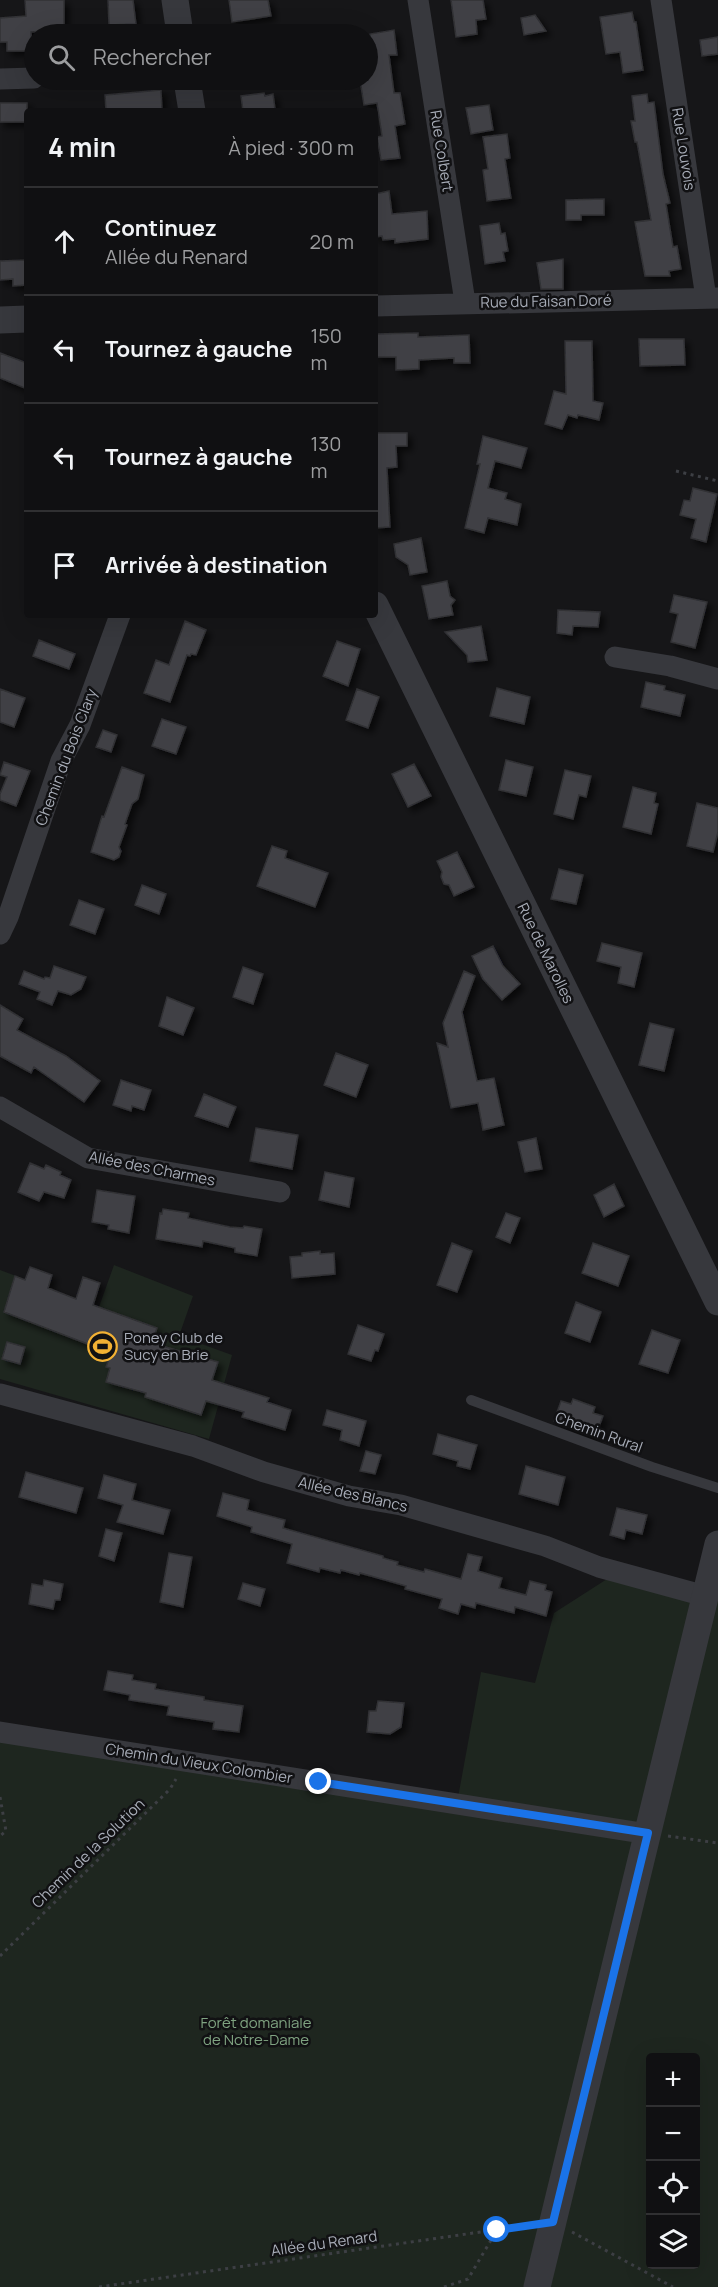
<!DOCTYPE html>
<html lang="fr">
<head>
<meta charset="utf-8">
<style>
	body { margin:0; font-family:Manrope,sans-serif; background:#19191b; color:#f1f3f6 }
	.controls { position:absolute; right:18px; bottom:18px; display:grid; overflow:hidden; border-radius:6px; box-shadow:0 6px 24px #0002 }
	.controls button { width:54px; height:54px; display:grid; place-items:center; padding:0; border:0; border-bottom:2px solid #303032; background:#101012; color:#f1f3f6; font:30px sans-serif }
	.stop { position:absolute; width:18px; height:18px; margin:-14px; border:4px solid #1a73e8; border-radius:50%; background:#fff }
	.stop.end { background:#1a73e8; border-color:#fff; box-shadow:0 2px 6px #0008 }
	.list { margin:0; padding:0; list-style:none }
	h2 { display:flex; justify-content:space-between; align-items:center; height:78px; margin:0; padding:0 24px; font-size:26px }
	h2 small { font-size:20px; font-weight:400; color:#9c9d9f }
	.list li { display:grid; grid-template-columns:39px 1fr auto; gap:18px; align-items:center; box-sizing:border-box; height:108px; padding:0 24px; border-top:2px solid #303032 }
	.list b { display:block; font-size:22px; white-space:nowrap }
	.list p { margin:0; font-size:20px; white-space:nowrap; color:#9c9d9f }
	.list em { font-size:20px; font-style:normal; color:#9c9d9f }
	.icon { flex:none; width:33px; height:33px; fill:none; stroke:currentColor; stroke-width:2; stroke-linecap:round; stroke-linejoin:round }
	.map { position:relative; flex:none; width:718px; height:2287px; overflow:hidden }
	.search { position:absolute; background:#101012; box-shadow:0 6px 24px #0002; left:24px; top:24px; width:354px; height:66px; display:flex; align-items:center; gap:15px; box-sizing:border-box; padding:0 21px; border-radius:33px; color:#9c9d9f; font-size:22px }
	.panel { position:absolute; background:#101012; box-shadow:0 6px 24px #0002; left:24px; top:108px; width:354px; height:510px; border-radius:6px }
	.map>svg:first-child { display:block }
	.green { fill:#1e261f; fill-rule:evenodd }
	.building { fill:#404145; stroke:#303034; stroke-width:1.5; filter:url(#shadow) }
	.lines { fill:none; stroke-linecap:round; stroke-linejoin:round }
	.path { stroke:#3d3f44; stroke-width:3; stroke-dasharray:3 4.5; stroke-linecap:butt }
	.service { stroke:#37383d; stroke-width:10 }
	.minor { stroke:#37383d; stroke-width:21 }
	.tertiary { stroke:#37383d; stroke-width:27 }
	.route { stroke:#1a73e8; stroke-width:8 }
	.labels { text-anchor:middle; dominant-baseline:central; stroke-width:5; stroke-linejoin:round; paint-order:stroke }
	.street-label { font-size:15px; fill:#a8adb8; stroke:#111113 }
	.poi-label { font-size:15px; fill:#a8adb8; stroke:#111113; text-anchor:start }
	.park-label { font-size:15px; fill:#7fa381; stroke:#111113 }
</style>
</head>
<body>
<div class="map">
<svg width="718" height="2287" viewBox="0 0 718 2287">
	<defs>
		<filter id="shadow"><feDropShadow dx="4.5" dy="4.5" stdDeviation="3" flood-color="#0009"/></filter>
	</defs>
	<rect width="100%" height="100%" fill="#161618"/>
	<path class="green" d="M114,1265L193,1296L179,1336L232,1355L209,1439L0,1379V1270L99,1307Z
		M718,1563V2287H0V1732L457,1803L481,1672L535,1683L554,1613L618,1572L705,1596ZM650,2058H696V2264H650Z"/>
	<path class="building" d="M25,0H64V30L31,32L32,51H7V42H0V18L26,16Z
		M108,0H133L136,24L109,25Z
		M229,0H268L271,16L232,22Z
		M451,0H483L486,19L476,20L477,34L456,37Z
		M632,12L634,22H636L643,70L623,73L620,52L606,54L600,17Z
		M535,15L546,31L524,35L521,18Z
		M394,30L397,55H389L394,93H400L405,124L395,126L400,158L381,160L377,137L382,136L377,103L364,105L360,80H368V66L373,65L370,34Z
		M718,37V54L702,56L700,40Z
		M161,90L162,111H106L105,95Z
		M264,93L265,96L273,94L275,109L243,111L241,96Z
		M647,94L648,103L654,102L663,174L670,203L666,204L673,247L677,246L681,269L669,271L670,276H645L635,222L651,220L637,142H635L631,121H635L632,96Z
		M0,103H27V122H0Z
		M489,105L493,130L471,134L466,108Z
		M507,134L510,158L505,159L511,198L487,201L483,170L488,169L483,137Z
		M389,191L392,214L427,211L428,239L395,243V239L383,240L382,236L375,237V194Z
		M604,199V215H581V220H566V200Z
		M499,223L501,234L505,233L508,251L503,252L505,261L485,264L480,226Z
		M563,259V289H541L537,263Z
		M27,260V285L13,286V279L0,280V261Z
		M418,333V337L469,335L470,363H454V358L419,360V369L396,370V357H375V334Z
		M639,339H684L685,365L640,366Z
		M565,341H592L593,401L603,403L599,420L578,415L577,418L568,415L562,429L545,424L554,391L566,394Z
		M0,353L27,363V389L0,378Z
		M375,433H407V446H396L397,467L387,468L390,527L375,528Z
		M483,436L527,448L521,468L495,461L488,488L507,493L505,499L521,504L517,525L488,518L484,533L465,528L480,464H477Z
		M693,488L717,494L706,542L691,538L696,519L680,515L684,500L690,501Z
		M421,538L427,572L410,575L408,565L396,557L394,544Z
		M447,581L450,596L455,600L451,605L453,615L429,619L422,586Z
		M674,595L707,602L695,648L671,642L678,614L670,612Z
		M558,610L600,612L598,627L573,626L572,635L557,633Z
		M185,621L206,630L196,655L191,654L190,656L187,655L170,702L144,693L156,660L169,665Z
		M481,626L487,660L468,662L467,655L445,632Z
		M39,640L75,654L69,669L33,656Z
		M337,641L360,649L348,686L323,676Z
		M646,682L665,686L664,690L685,695L680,716L641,707Z
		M497,688L530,697L524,724L490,716Z
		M0,689L25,698L14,727L0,722Z
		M357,689L379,697L368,728L346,720Z
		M162,719L186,727L176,754L152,746Z
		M103,730L117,735L111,752L96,747Z
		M506,760L533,767L526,796L499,790Z
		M4,762L30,771L16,806L0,800V794L7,777L0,775Z
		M414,764L431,796L408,807L392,774Z
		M122,767L144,775L138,799L132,804L125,824L127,825L119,847L121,851L119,857L114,860L91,852L102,816L104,817Z
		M565,770L591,776L586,797L579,795L573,819L554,814Z
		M633,787L656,793L654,803L658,804L651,834L623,827Z
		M697,803L718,808V832L713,852L687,846Z
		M272,846L287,851L285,858L328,873L315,907L257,886Z
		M457,852L474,887L454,896L449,885L444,884L441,877L442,872L437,861Z
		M559,869L583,875L576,904L551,899Z
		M142,885L166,894L159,914L135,905Z
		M79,900L104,909L95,934L70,925Z
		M602,943L642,953L634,987L618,983L621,967L597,961Z
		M493,946L503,966L520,984L502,1000L483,979L472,956Z
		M54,966L86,977L81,989L71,995L58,991L52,1005L37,999L40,992L19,984L24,971L44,979L45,977L50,978Z
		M243,967L263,974L253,1004L233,997Z
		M464,971L475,976L462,1012L477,1081L494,1078L504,1125L483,1130L478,1103L451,1108L437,1043L448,1047L443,1023Z
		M167,997L194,1008L183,1035L159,1026Z
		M0,1005L23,1019L17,1030L66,1056L100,1081L84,1102L34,1067L31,1073L0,1056Z
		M650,1023L674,1029L664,1071L639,1065Z
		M336,1053L368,1065L356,1097L324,1085Z
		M121,1080L151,1090L144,1110L132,1106L131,1111L113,1105Z
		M204,1094L236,1107L228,1127L195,1116Z
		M256,1128L298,1135L292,1169L250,1161Z
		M536,1138L542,1169L525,1172L518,1142Z
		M30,1163L44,1169L46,1165L61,1172L60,1175L71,1180L64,1198L44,1192L39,1201L18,1192Z
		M325,1172L354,1178L349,1207L319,1200Z
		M614,1184L624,1206L604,1217L594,1195Z
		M97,1190L135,1196L129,1233L108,1229L109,1225L92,1222Z
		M163,1209L189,1213L188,1218L230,1227L243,1228L244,1226L262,1229L257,1256L235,1252V1248L203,1241L202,1247L156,1239L160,1213L162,1214Z
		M506,1213L520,1218L510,1243L496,1237Z
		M452,1243L472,1251L457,1292L437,1285Z
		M593,1243L629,1256L618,1286L582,1273Z
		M320,1251V1254L334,1253L335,1274L292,1278L290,1257L302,1256V1253Z
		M30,1267L52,1275L48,1288L76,1299L83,1277L100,1283L93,1305L157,1328L152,1343L218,1362L212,1380L269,1398L267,1402L291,1410L285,1430L242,1417L244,1412L206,1401L201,1415L145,1397L146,1393L106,1382L110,1368L106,1367L111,1353L4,1312L15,1276L25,1280Z
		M576,1302L601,1312L590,1342L565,1333Z
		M358,1325L384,1334L378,1351L375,1350L371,1361L348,1354Z
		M652,1330L680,1340L668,1373L639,1364Z
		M7,1342L25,1347L20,1364L2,1359Z
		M573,1399L595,1407L593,1413L603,1416L595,1437L554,1421L561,1401L571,1404Z
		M327,1410L366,1421L359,1446L340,1440L342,1430L323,1425Z
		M438,1434L477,1445L470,1469L457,1466L458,1461L433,1454Z
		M366,1451L381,1455L375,1474L360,1471Z
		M526,1466L565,1477L558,1505L519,1494Z
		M26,1472L83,1488L76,1513L19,1497Z
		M104,1475L136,1484L132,1500L170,1510L163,1534L117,1522L123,1505L98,1498Z
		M223,1493L249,1500L247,1510L285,1520L283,1528L383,1556V1558L398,1562L397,1565L424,1572L425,1569L461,1579L468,1554L482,1557L478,1571L502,1578L499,1588L526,1595L530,1581L546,1585L545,1590L552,1592L546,1616L515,1607L514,1613L476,1603L475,1608L461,1604L458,1614L439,1608L442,1599L405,1589L406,1586L360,1573L359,1575L341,1570L340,1573L320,1568L319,1572L287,1563L292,1544L251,1532L252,1527L217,1516Z
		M617,1508L647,1515L642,1534L626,1530L624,1539L610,1535Z
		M106,1529L122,1533L114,1561L99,1556Z
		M169,1553L192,1557L183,1607L160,1602Z
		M44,1580L63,1584L60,1600H55L53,1609L29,1604L32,1584L43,1586Z
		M243,1583L265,1589L260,1606L238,1599Z
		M108,1671L133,1675L132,1680L156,1684L155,1689L204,1697V1700L243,1706L239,1732L213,1729L214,1722L167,1715L169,1706L129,1700L130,1695L104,1690Z
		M378,1701L404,1703L401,1727L390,1734L367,1732L369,1711H376Z"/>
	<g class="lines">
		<path class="path" d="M676,471L718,481
			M0,1797L6,1831L0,1836
			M668,1836L718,1843
			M0,1956L170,1789L176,1779
			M572,2232L673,2287
			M99,2287L529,2225
			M444,2287L468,2279L497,2230"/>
		<path class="service" d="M471,1400L652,1467L718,1488"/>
		<path class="minor" d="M418,0L465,302
			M661,0L706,298
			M0,79L34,78
			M375,306L718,298
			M615,657L670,666L718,679
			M0,934L8,917L61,761L80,725L120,615
			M0,1107L88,1158L280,1192
			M0,1394L193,1446L264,1472L349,1496L401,1505L545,1546L599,1567L705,1596
			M0,1732L648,1834"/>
		<path class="tertiary" d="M175,0L180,34
			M187,80L192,111
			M0,320L27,319
			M375,605L718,1302
			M537,2287L718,1544"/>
	</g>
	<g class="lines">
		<path class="route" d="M319,1782L648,1833L553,2222L497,2230"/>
	</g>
	<defs>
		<symbol id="stadium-ring" viewBox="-11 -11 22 22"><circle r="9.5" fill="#111113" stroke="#f2b134" stroke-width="1.5"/><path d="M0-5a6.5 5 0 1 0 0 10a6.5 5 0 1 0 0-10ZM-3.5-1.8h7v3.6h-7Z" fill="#f2b134"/></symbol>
	</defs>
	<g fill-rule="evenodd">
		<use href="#stadium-ring" x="86" y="1330" width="33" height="33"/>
	</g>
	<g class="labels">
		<g class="street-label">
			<text transform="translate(684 149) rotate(81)">Rue Louvois</text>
			<text transform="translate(442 151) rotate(81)">Rue Colbert</text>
			<text transform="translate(546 301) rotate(-1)">Rue du Faisan Doré</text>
			<text transform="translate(66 757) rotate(-69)">Chemin du Bois Clary</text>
			<text transform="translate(546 953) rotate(64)">Rue de Marolles</text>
			<text transform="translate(152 1168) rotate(11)">Allée des Charmes</text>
			<text transform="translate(599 1432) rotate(20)">Chemin Rural</text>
			<text transform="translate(353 1494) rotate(13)">Allée des Blancs</text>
			<text transform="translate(199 1763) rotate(9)">Chemin du Vieux Colombier</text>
			<text transform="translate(88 1853) rotate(-44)">Chemin de la Solution</text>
			<text transform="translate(324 2243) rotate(-8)">Allée du Renard</text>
		</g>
		<g class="poi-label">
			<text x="124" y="1337">Poney Club de<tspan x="124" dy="17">Sucy en Brie</tspan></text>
		</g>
		<g class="park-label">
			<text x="256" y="2022">Forêt domaniale<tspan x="256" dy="17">de Notre-Dame</tspan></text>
		</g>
	</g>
</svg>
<div class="controls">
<button>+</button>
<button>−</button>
<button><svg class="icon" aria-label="locate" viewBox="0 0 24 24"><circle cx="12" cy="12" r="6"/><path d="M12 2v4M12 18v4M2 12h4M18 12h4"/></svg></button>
<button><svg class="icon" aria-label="layers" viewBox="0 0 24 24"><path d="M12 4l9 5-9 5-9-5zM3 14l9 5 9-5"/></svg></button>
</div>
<div class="stop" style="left:497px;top:2230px"></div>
<div class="stop end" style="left:319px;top:1782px"></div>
<div class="search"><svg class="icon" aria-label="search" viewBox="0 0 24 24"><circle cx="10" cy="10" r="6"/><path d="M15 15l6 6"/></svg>Rechercher</div>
<section class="panel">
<h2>4 min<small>À pied · 300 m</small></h2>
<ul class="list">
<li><svg class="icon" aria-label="ahead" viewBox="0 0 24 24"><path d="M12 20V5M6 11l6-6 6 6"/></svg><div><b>Continuez</b><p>Allée du Renard</p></div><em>20 m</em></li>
<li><svg class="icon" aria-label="left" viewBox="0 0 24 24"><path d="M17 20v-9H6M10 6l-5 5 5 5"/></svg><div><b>Tournez à gauche</b></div><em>150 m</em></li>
<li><svg class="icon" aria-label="left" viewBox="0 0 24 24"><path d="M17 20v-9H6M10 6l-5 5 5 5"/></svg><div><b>Tournez à gauche</b></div><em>130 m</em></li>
<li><svg class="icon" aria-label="arrive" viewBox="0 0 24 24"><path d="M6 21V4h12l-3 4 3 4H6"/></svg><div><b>Arrivée à destination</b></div></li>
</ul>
</section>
</div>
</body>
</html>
